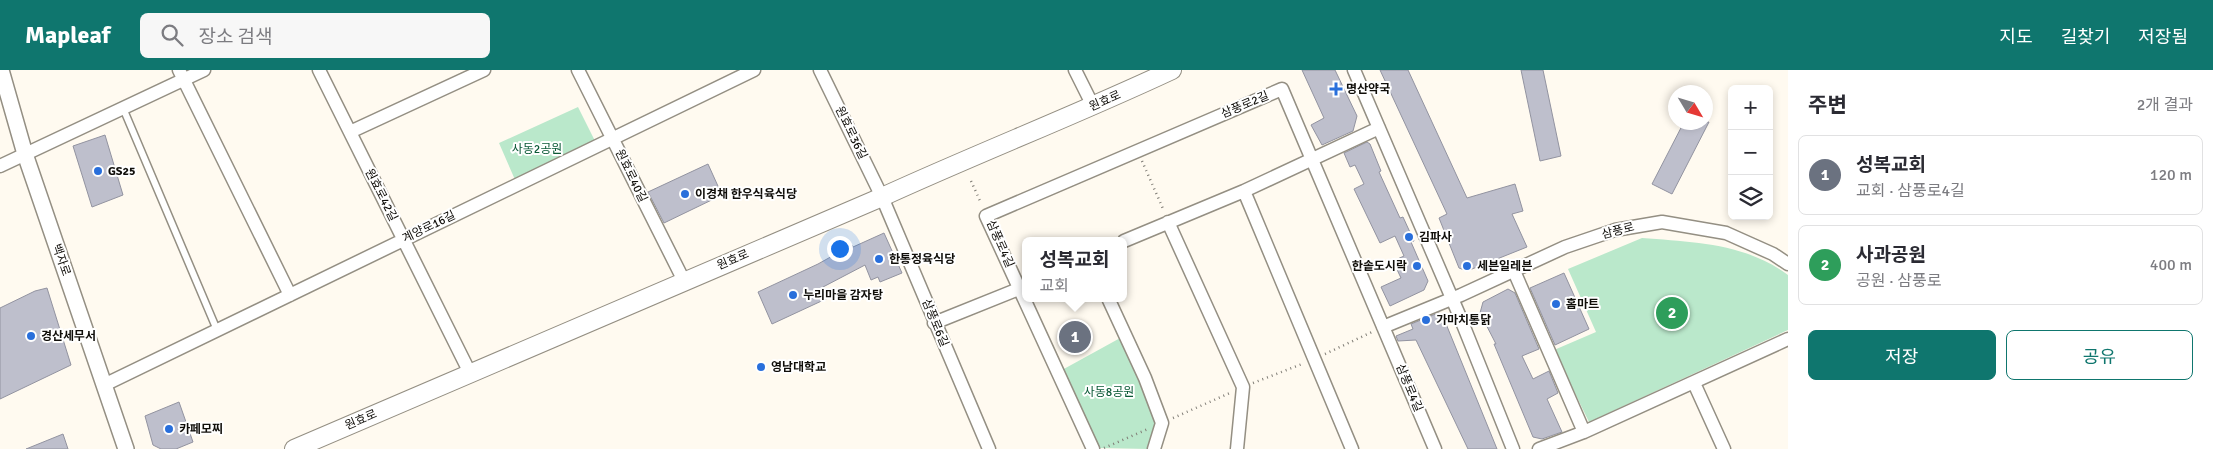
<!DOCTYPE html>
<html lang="ko">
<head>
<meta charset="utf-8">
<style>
	body { margin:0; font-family:Signika,"Noto Sans KR",sans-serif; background:#f7f7f7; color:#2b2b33 }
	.controls { position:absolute; right:15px; top:15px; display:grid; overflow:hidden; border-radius:8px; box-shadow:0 2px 8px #0003 }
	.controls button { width:45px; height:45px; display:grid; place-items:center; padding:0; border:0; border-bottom:1px solid #e1e1e2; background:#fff; color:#2b2b33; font:25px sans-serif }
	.compass { position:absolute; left:1668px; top:15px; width:45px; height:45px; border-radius:50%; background:#fff; box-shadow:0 2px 8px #0003; rotate:128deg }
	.you { position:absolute; left:839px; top:178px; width:18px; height:18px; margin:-12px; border:4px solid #fff; border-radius:50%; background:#1a73e8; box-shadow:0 0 0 8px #1a73e833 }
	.badge { display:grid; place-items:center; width:32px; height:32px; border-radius:50%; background:#0f766e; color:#fff; font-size:16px; font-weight:700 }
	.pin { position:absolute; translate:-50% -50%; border:2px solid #fff; box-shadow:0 1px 5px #0006 }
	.popup { position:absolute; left:1022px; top:167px; width:105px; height:65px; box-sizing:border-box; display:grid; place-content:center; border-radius:8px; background:#fff; filter:drop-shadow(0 1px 4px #0005); font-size:16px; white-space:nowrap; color:#7c7c81 }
	.popup b { font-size:19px; color:#2b2b33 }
	.popup::after { content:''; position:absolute; left:50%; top:100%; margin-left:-10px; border:10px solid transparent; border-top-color:#fff }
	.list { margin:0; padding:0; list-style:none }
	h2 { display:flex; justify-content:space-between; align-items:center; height:65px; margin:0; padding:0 20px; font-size:21px }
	h2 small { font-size:16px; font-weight:400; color:#7c7c81 }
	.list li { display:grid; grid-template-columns:32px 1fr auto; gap:15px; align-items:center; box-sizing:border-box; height:80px; margin:0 10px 10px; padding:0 10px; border:1px solid #e1e1e2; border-radius:8px }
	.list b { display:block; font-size:19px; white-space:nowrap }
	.list p { margin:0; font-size:16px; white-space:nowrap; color:#7c7c81 }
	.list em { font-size:16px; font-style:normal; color:#7c7c81 }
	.actions { display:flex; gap:10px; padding:15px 20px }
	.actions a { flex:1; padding:11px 0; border:1px solid #0f766e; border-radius:8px; text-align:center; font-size:18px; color:#0f766e }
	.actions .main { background:#0f766e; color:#fff }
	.icon { flex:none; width:28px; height:28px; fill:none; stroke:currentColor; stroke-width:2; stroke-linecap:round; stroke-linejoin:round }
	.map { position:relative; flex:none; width:1788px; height:379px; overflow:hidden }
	header { display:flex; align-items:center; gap:30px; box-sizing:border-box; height:70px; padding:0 25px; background:#0f766e; color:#fff }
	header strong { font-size:24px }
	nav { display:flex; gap:28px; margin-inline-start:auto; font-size:18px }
	.search { width:350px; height:45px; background:#f7f7f7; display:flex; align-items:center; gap:12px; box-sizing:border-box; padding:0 18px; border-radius:8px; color:#7c7c81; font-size:19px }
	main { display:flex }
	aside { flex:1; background:#fff }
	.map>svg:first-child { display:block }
	.green { fill:#bae8cb }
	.building { fill:#bebfcc; stroke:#9293a0 }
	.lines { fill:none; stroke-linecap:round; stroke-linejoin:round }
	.service-casing { stroke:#948f83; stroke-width:9 }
	.minor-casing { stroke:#948f83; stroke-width:15 }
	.tertiary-casing { stroke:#948f83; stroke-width:18 }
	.secondary-casing { stroke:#948f83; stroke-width:20 }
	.path { stroke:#817e77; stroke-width:2.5; stroke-dasharray:1 4; stroke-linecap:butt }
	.service { stroke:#fff; stroke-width:6 }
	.minor { stroke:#fff; stroke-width:12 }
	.tertiary { stroke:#fff; stroke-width:15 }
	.secondary { stroke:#fff; stroke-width:18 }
	.poi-dot { fill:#296fdb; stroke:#fff; stroke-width:2 }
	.labels { text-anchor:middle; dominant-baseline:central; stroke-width:4; stroke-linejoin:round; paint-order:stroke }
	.poi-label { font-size:12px; font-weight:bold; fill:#100e0a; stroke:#fff; text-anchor:start }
	.street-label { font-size:12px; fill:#100e0a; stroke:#fff }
	.park-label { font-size:12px; fill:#0a5936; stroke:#fff }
</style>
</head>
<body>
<header>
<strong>Mapleaf</strong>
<div class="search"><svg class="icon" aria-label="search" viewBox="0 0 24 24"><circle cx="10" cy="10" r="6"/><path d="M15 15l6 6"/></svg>장소 검색</div>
<nav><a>지도</a><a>길찾기</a><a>저장됨</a></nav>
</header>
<main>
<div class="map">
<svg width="1788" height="379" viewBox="0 0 1788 379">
	<rect width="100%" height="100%" fill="#fffaf0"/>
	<path class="green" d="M578,37L596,73L516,112L499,73Z
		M1642,168C1693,172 1745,173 1788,205V260L1589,352L1554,280L1596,262L1568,199Z
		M1122,267L1159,353L1149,379L1099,378L1062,300Z"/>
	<path class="building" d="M1302,0H1335L1357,46L1353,61L1322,75L1311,55L1324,48Z
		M1380,0H1408L1467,128L1515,114L1523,141L1512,144L1527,177L1467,201L1459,198L1439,148L1447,144Z
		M1521,0H1543L1561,86L1540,91Z
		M1684,52H1709L1672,124L1652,114Z
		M105,65L123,125L92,137L73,76Z
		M1367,72L1370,74L1381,101L1379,102L1400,148L1403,147L1414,171L1411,172L1428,211L1424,220L1390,236L1381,217L1401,208L1393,191L1404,186L1395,166L1380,173L1354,119L1364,114L1355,95L1350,97L1344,83Z
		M708,94L722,125L664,153L648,122Z
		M884,163L902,203L880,212L878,207L871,210L865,195L823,217L828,228L772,254L758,222L818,194L852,175L853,177Z
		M1564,203L1589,259L1555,275L1530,218Z
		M47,218L71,295L0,329V238L35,221Z
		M1508,219L1515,223L1539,279L1522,286L1533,309L1549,301L1558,323L1547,329L1562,362L1542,369L1533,367L1494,274H1496L1480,243L1483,232Z
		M1438,243L1442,244L1497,379H1468L1416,270L1398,271L1396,266L1413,259L1411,254Z
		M179,332L193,372L176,379H161L153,375L145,346Z
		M63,364L68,379H26Z"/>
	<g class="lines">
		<defs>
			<path id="service" d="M123,38L217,260"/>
			<path id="minor" d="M179,0L290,225
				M319,0L470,303
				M578,0L684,211
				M820,0L882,127L989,379
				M1075,0L1093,36
				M1354,0L1460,247L1513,379
				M350,62L484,0
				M0,96L204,0
				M1244,121L1352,379
				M1168,152L1243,317L1237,379
				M1124,171L1244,121L1379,58
				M1514,201L1584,362
				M1108,228L1145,308L1162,353L1154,379
				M934,253L1026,216
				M1383,257L1461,225L1565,177L1615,160L1662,152L1726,163L1773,184L1788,194
				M1694,313L1724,379
				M104,315L754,0
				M1093,379L986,146L1282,19L1435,379
				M1539,379L1584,362L1788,269"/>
			<path id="tertiary" d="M1,0L25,84L126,379"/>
			<path id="secondary" d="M294,379L882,127C978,83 1076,45 1172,0"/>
		</defs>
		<use href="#service" class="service-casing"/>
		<use href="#minor" class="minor-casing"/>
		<use href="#tertiary" class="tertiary-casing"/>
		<use href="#secondary" class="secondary-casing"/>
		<path class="path" d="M1142,91L1164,141
			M971,111L981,133
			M1325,284L1372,262
			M1253,313L1302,294
			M1173,348L1230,323
			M1104,378L1148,359"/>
		<use href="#service" class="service"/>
		<use href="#minor" class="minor"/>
		<use href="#tertiary" class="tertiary"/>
		<use href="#secondary" class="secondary"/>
	</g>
	<g class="poi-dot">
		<path d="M1333.5 11.5h5v5h5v5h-5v5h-5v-5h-5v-5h5z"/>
		<circle cx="98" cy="101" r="5"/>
		<circle cx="685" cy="124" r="5"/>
		<circle cx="1409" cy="167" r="5"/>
		<circle cx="879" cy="189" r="5"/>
		<circle cx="1417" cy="196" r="5"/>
		<circle cx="1467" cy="196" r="5"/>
		<circle cx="793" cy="225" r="5"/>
		<circle cx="1556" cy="234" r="5"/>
		<circle cx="1426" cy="250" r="5"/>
		<circle cx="31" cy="266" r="5"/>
		<circle cx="761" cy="297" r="5"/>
		<circle cx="169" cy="359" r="5"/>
	</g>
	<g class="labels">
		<g class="poi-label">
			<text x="1346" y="19">명산약국</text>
			<text x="108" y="101">GS25</text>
			<text x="695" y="124">이경채 한우식육식당</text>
			<text x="1419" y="167">김파사</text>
			<text x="889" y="189">한통정육식당</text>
			<text x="1407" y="196" text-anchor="end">한솥도시락</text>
			<text x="1477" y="196">세븐일레븐</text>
			<text x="803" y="225">누리마을 감자탕</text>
			<text x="1566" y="234">홈마트</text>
			<text x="1436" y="250">가마치통닭</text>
			<text x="41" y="266">경산세무서</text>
			<text x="771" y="297">영남대학교</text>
			<text x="179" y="359">카페모찌</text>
		</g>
		<g class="street-label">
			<text transform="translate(1105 31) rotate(-24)">원효로</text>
			<text transform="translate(1245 35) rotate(-23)">삼풍로2길</text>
			<text transform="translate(851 63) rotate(64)">원효로36길</text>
			<text transform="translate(631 106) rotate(64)">원효로40길</text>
			<text transform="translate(381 125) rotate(63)">원효로42길</text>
			<text transform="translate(429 157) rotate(-26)">계양로16길</text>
			<text transform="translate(1618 161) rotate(-14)">삼풍로</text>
			<text transform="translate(1000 174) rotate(66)">삼풍로4길</text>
			<text transform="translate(61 190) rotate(71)">백자로</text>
			<text transform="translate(733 190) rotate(-23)">원효로</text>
			<text transform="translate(935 253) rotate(67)">삼풍로6길</text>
			<text transform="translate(1409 318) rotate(67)">삼풍로4길</text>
			<text transform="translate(361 350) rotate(-23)">원효로</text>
		</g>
		<g class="park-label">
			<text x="537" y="79">사동2공원</text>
			<text x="1109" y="322">사동8공원</text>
		</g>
	</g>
</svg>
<div class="controls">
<button>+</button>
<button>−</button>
<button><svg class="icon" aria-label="layers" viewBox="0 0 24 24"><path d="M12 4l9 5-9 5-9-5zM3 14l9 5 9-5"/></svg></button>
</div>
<svg class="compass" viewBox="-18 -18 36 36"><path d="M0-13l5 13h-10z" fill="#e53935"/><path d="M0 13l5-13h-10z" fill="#7c7c81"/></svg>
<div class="you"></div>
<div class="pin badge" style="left:1075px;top:267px;background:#6b7280">1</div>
<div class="popup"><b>성복교회</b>교회</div>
<div class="pin badge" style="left:1672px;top:243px;background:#2e9e5b">2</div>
</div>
<aside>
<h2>주변<small>2개 결과</small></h2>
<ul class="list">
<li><span class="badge" style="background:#6b7280">1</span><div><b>성복교회</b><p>교회 · 삼풍로4길</p></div><em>120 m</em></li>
<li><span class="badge" style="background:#2e9e5b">2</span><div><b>사과공원</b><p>공원 · 삼풍로</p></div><em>400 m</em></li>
</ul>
<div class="actions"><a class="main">저장</a><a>공유</a></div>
</aside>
</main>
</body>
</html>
